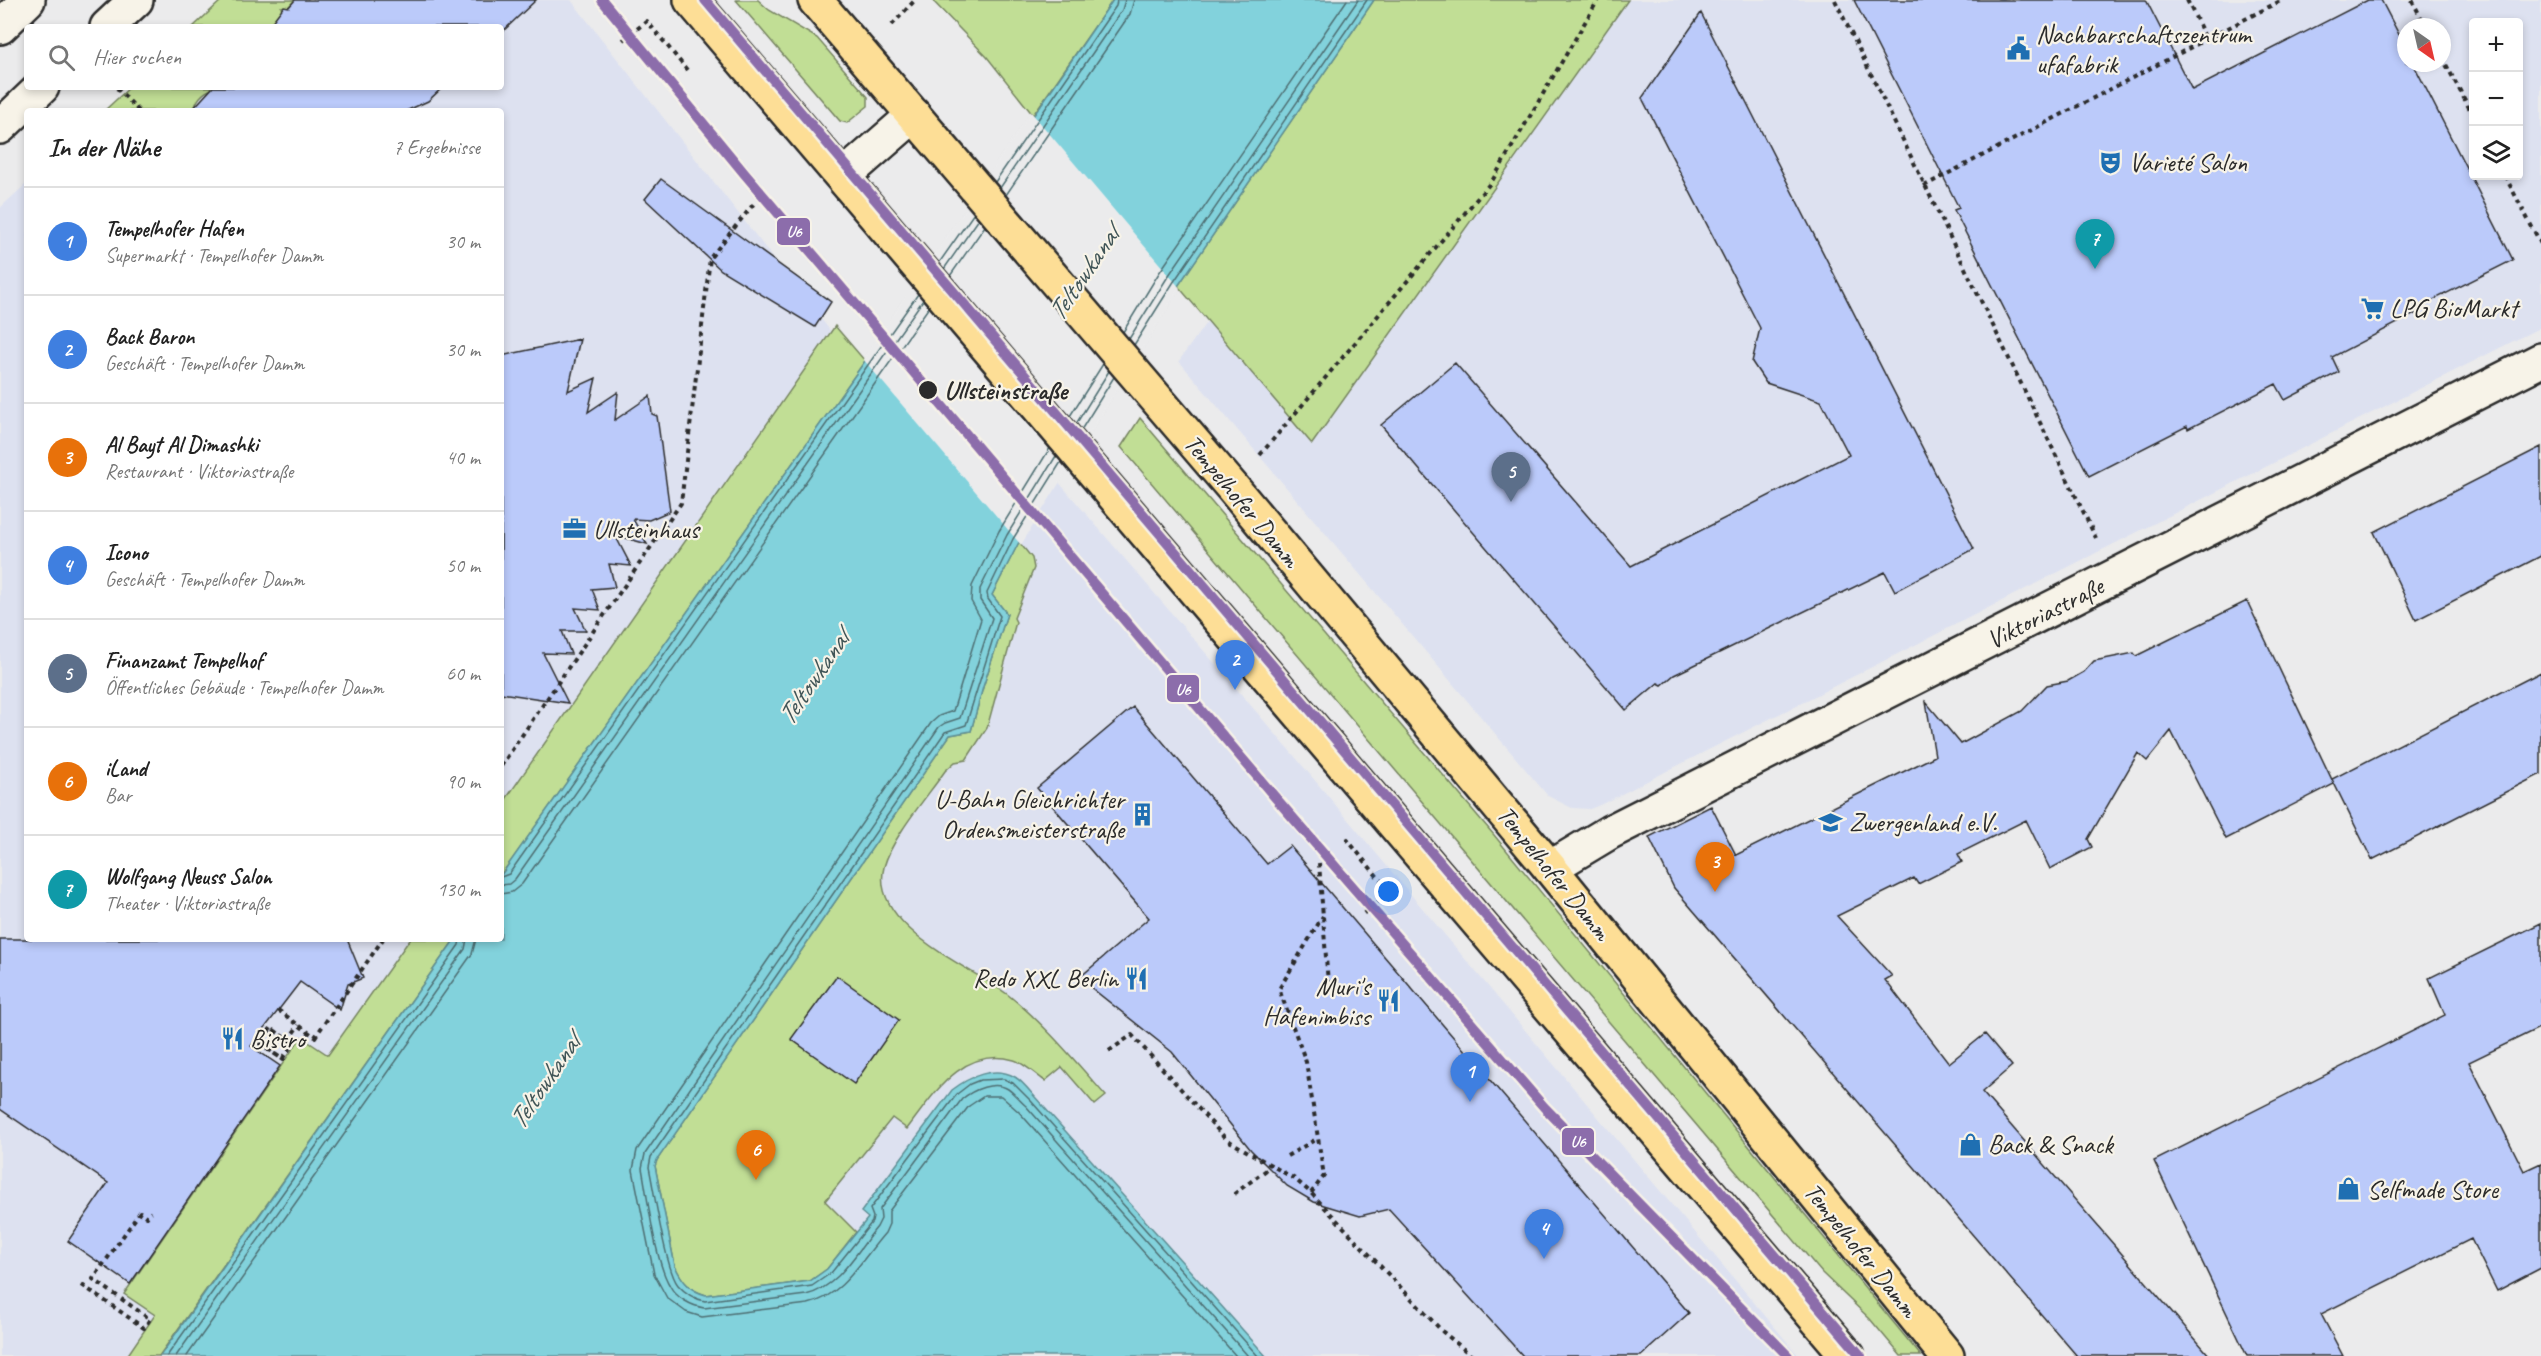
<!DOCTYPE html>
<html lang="de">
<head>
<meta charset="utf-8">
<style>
	body { margin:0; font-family:Caveat,sans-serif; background:#f2f2f2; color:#222 }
	.controls { position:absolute; right:18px; top:18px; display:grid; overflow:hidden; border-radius:6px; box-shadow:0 3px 9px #0003 }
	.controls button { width:54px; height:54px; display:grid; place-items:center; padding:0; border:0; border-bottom:2px solid #e0e0e0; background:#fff; color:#222; font:30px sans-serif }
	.compass { position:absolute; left:2397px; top:18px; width:54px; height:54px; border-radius:50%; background:#fff; box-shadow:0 3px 9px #0003; rotate:146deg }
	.you { position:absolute; left:1389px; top:892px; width:21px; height:21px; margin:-15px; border:4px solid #fff; border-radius:50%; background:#1a73e8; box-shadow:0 0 0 9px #1a73e833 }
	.badge { display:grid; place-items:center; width:39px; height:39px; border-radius:50%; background:#1f6fb2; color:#fff; font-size:20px; font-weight:700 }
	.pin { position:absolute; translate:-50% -50px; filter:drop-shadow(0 2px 3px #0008) }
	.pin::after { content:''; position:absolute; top:32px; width:21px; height:18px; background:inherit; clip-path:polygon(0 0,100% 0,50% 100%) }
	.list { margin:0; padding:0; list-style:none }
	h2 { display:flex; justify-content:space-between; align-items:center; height:78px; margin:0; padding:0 24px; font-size:26px }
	h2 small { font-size:20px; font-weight:400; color:#767676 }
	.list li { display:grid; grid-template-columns:39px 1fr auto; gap:18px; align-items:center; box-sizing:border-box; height:108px; padding:0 24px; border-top:2px solid #e0e0e0 }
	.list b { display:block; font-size:22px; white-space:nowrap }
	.list p { margin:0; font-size:20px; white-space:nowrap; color:#767676 }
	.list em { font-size:20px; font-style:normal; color:#767676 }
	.icon { flex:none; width:33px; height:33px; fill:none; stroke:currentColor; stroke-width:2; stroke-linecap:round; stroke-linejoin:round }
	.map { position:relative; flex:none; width:2541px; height:1356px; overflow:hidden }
	.search { position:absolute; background:#fff; box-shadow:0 3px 9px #0003; left:24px; top:24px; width:480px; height:66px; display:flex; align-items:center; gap:15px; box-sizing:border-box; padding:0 21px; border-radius:6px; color:#767676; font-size:22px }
	.panel { position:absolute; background:#fff; box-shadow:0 3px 9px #0003; left:24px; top:108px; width:480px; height:834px; border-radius:6px }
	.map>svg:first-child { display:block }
	.built { fill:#dde1f0; fill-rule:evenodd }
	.green { fill:#c1de95; stroke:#768460; stroke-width:1.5 }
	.water { fill:#82d2dc; stroke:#5f8f95; stroke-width:1.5 }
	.pier { fill:#ebebec }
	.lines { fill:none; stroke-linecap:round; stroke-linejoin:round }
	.shore { stroke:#4e6e72; stroke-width:1.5 }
	.building { fill:#bbcafa; stroke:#2b2b2b; stroke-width:1.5 }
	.minor-casing { stroke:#2b2b2b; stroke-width:38 }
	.major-casing { stroke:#2b2b2b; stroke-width:38 }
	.path { stroke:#2b2b2b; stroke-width:4; stroke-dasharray:4.5 4.5; stroke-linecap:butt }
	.minor { stroke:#f7f3e8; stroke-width:33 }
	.major { stroke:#fdde96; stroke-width:33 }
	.metro-1-casing { stroke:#f7f3e8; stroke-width:15 }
	.metro-1 { stroke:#8c6dab; stroke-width:10 }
	.stop-dot { fill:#2b2b2b; stroke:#f7f3e8; stroke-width:2 }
	.labels { text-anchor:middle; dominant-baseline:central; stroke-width:4.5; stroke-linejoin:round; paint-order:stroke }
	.poi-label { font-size:26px; fill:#2b2b2b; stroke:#f7f3e8; text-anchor:start }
	.stop-label { font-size:26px; font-weight:bold; fill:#2b2b2b; stroke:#f7f3e8; text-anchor:start }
	.street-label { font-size:26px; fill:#2b2b2b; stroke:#f7f3e8 }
	.water-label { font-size:27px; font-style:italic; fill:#415557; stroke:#f7f3e8 }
	.line-badge { stroke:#f7f3e8; stroke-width:2 }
	.badge-label { font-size:16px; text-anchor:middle; font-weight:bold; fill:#fff }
</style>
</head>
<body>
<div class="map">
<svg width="2541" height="1356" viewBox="0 0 2541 1356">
	<rect width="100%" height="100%" fill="#ebebec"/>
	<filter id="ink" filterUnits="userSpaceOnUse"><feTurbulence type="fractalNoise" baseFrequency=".0167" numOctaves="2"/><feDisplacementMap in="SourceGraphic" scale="12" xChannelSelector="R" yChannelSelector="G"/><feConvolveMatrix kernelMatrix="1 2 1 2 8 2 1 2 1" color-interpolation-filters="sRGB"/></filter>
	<g filter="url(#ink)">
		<path class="built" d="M222,0H571L847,352L501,843V111H104L130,87H501V27H193Z
			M1628,0H2541V327L1602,804L1590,809L1572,808L1548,796L1179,361L1208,320L1312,444ZM2474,22H2518V176H2474ZM2406,27H2442V63H2406Z
			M27,183V939H433L156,1356H0V208Z
			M1057,480L1296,758L1799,1356H1266L1016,1077L967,1079L952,1090L861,1212L868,1218L827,1269L657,1160L950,735L971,731L983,687L992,595L1019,542Z"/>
		<path class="green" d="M222,0H295L288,7H281L282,10L269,27H193Z
			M736,0H758L769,10L817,38L868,97V106L847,123L840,121Z
			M932,0H1113L1033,115L987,57Z
			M1374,0H1628L1312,444L1178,286Z
			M130,87H211L212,89C201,93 196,100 194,111H104Z
			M835,326L865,361L501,875V806Z
			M1140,418L1494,835L1921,1356H1901L1870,1319L1822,1273L1121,447Z
			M1019,542L1032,558L1034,568L1014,618L1016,622L987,728L966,760L955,762L945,771C927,797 892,837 884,867C869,926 969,966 1007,994C1044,1023 1075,1061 1106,1096L1095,1105L1062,1067L1045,1081C1036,1075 1024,1063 1014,1060C962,1046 934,1094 907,1129L892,1118L825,1201L856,1232L827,1269L810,1281L706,1295C690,1291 682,1281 675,1266L655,1166L657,1160L950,735L971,731L983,687L1007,614L992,595Z
			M410,939H455L159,1356H127L155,1315L124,1294L301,1037L328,1055Z"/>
		<path class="water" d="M1113,0H1374L1178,286L1019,542L992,595L1007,614L983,687L971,731L950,735L657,1160L655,1166L675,1266C682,1281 690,1291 706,1295L810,1281L827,1269L868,1218L861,1212L952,1090C969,1077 994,1065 1015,1077C1022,1081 1029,1090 1035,1097L1266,1356H160L455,939H501V875L865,361Z"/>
		<path class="pier" d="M1031,112L1180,288L1021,545L863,359Z"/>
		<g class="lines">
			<path class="shore" d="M995,182L1116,6L1117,0
				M1000,188L1122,10L1125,0
				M1006,195L1130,14L1134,0
				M939,263L974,213
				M944,269L979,219
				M950,276L985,226
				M1123,332L1159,273L1347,0
				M1129,339L1167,278L1358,0
				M1134,345L1173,283L1367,0
				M1070,416L1103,364
				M1076,424L1109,371
				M1081,430L1114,377
				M1050,448L999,531L972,586L971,601L981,619L953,711L939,716L931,723L637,1150L633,1170L654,1274L667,1298L686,1312L702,1317L808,1304C843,1296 862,1259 885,1233L889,1224V1211L969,1106L984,1096H1001L1019,1112L1236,1356
				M1056,456L1007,535L980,589V600L992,618L960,718L945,723L939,727L645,1154L642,1168C648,1199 655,1262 670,1286C676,1298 692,1306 704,1308L806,1295C839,1287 857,1251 877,1227L881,1219L880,1209L962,1099C973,1090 994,1080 1008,1089C1014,1093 1020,1101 1026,1106L1248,1356
				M1061,462L1013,539L987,593L988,599L1000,616L966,725L945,732L651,1157L649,1167C654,1190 666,1271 678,1285C685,1293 695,1299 705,1301L812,1286L831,1273L872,1222L873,1217L870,1209L957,1094L970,1084L980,1080L1004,1079L1013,1083L1031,1101L1258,1356
				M501,877L509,874L918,294
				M501,885L509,884L515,879L923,300
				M501,894L512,892L522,884L929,307
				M167,1356L459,945L460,939
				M176,1356L465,949L467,939
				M187,1356L472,954L476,939"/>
		</g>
		<path class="building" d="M295,0H536L501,33V27H268L284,6L289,7Z
			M1854,0H2146L2192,90L2368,0H2381L2406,48V63H2413L2513,260L2415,309L2417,313L2332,357L2339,372L2285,400L2276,384L2188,429L2187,426L2089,476L1954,210L1959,208Z
			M1701,13L1974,549L1895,591L1885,572L1674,675L1662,685L1658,683L1626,710L1381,425L1455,363L1631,566L1849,455L1821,401L1766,383L1752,362L1760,328L1642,98Z
			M213,87H443L428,101L406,111H191Z
			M661,179L831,302L815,327L721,270L645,199Z
			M580,339L568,391L596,378L588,412L618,392L615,420L650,396L652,414L657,416L670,511L649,520L633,519L647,544L615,535L631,566L609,564L615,587L592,589L600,610L575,608L586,631H562L571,654L543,653L568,703L501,693V356Z
			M2541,447V556L2416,620L2374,532Z
			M2247,601L2334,784L2226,839L2171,731L2147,761L2138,753L2088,839L2092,847L2050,869L2026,820L1958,854L1962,862L1918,884L1914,878L1837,916L1892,976L1885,980L1949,1063L1985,1034L2012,1066L1982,1092L2210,1356H2077L1674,888L1649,837L1711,806L1736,855L1935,756L1926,702L1961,744L2022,711L2047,685L2068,681L2084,672L2094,661L2134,653L2136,656Z
			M2541,672V774L2372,860L2332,779Z
			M1133,707L1267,864L1290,846L1689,1313L1641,1356H1523L1389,1209L1360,1216L1314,1202L1287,1186L1251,1150L1172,1052L1079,978L1149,918L1037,788Z
			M2541,923V1027L2469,1062L2524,1171L2541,1163V1268L2497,1291L2471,1239L2321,1314L2343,1356H2247L2154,1161L2445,1015L2429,978Z
			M0,939H347L363,978L348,984L340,1010L300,982L251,1046L280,1066L130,1284L68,1241L108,1183L0,1109Z
			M837,976L899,1020L854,1084L791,1039Z"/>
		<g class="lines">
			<defs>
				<path id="minor" d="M0,27L28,0
					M107,27L136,0
					M0,127L42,87
					M843,177L914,115
					M1550,868L1610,832L2541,360"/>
				<path id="major" d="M691,0L1848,1356
					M815,0L1232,487L1550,868L1947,1356"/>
			</defs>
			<use href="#minor" class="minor-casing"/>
			<use href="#major" class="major-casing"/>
			<path class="path" d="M1835,0L2096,538
				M2187,0L2206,39
				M2412,0L2426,27
				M892,25L915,0
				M623,40L647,21L687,70
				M2442,57L2474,117
				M117,88L139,111
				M2505,176L2541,244
				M1924,186L2282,0
				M1260,455L1492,181L1598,0
				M501,766L681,503L710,258L756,201
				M1346,838L1390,892L1363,914
				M1319,863L1328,984
				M278,1010L315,1037L383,939
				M1109,1051L1132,1035L1226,1139L1295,1179L1311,1193L1443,1332L1472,1356
				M285,1061L260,1044L271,1028L293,1044L282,1059L260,1043L271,1028L288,1040L299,1025
				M1287,1156L1318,1138
				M1311,1193L1324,1176L1306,1062L1279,989L1323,916
				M1234,1194L1269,1168
				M82,1285L144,1328L150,1319L93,1279L140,1212L147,1217L151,1212"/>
			<use href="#minor" class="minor"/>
			<use href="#major" class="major"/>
			<defs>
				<path id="metro-1" d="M602,0L744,173L1274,796L1544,1107L1788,1356
					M705,0L1861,1356"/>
			</defs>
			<use href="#metro-1" class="metro-1-casing"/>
			<use href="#metro-1" class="metro-1"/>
		</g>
	</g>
	<defs>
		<symbol id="civic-bare" viewBox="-9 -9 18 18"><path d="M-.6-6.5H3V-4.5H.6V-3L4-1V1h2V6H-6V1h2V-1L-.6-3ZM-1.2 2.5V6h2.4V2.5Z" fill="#1f6fb2" stroke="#f7f3e8" stroke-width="2.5" paint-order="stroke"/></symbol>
		<symbol id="theatre-bare" viewBox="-9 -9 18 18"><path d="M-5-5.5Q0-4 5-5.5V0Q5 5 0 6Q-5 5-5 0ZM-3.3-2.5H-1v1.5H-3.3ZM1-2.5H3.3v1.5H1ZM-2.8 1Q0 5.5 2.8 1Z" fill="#1f6fb2" stroke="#f7f3e8" stroke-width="2.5" paint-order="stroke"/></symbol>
		<symbol id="supermarket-bare" viewBox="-9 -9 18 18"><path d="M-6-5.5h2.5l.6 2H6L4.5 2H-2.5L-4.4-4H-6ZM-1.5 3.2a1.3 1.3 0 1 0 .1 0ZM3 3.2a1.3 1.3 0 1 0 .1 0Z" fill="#1f6fb2" stroke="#f7f3e8" stroke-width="2.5" paint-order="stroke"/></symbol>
		<symbol id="office-bare" viewBox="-9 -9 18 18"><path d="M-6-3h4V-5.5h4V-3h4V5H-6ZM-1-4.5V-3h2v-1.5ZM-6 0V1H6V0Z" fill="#1f6fb2" stroke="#f7f3e8" stroke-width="2.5" paint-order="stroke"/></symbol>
		<symbol id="building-bare" viewBox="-9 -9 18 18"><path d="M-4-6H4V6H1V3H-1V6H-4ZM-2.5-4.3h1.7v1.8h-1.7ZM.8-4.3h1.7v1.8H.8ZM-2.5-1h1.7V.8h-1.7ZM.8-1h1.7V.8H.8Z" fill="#1f6fb2" stroke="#f7f3e8" stroke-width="2.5" paint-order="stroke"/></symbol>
		<symbol id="school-bare" viewBox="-9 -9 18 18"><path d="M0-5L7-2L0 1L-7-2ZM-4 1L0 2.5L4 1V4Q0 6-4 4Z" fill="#1f6fb2" stroke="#f7f3e8" stroke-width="2.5" paint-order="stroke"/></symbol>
		<symbol id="restaurant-bare" viewBox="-9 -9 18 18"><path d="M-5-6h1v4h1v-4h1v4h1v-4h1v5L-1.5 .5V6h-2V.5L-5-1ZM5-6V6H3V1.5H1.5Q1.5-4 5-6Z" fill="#1f6fb2" stroke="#f7f3e8" stroke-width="2.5" paint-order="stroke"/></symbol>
		<symbol id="shop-bare" viewBox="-9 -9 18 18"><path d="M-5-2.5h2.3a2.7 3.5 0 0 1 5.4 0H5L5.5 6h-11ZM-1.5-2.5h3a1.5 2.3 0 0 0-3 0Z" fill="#1f6fb2" stroke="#f7f3e8" stroke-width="2.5" paint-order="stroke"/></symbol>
	</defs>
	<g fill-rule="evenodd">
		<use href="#civic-bare" x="2002" y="32" width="33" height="33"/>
		<use href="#theatre-bare" x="2094" y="146" width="33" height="33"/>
		<use href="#supermarket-bare" x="2356" y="292" width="33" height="33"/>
		<use href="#office-bare" x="558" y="512" width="33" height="33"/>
		<use href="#building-bare" x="1126" y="798" width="33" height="33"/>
		<use href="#school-bare" x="1814" y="806" width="33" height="33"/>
		<use href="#restaurant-bare" x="1120" y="962" width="33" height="33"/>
		<use href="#restaurant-bare" x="1372" y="984" width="33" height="33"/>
		<use href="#restaurant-bare" x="216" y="1022" width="33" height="33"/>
		<use href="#shop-bare" x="1954" y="1128" width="33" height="33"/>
		<use href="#shop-bare" x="2332" y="1172" width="33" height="33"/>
	</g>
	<circle class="stop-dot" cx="928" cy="390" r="10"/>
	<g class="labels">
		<g class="poi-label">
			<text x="2036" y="34">Nachbarschaftszentrum<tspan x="2036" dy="30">ufafabrik</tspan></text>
			<text x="2129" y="162">Varieté Salon</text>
			<text x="2390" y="308">LPG BioMarkt</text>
			<text x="593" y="529">Ullsteinhaus</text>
			<text x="1124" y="799" text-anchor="end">U-Bahn Gleichrichter<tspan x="1124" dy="30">Ordensmeisterstraße</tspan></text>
			<text x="1849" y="822">Zwergenland e.V.</text>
			<text x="1118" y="978" text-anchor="end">Redo XXL Berlin</text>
			<text x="1370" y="986" text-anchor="end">Muri's<tspan x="1370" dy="30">Hafenimbiss</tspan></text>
			<text x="250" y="1039">Bistro</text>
			<text x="1988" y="1144">Back &amp; Snack</text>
			<text x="2367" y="1189">Selfmade Store</text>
		</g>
		<g class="stop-label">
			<text x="944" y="390">Ullsteinstraße</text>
		</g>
		<g class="street-label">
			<text transform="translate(1242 501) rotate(50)">Tempelhofer Damm</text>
			<text transform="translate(2045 613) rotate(-27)">Viktoriastraße</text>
			<text transform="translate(1554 873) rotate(51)">Tempelhofer Damm</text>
			<text transform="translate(1861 1250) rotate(51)">Tempelhofer Damm</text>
		</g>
		<g class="water-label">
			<text transform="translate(1083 274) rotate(-56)">Teltowkanal</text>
			<text transform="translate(813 678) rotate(-56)">Teltowkanal</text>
			<text transform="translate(544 1082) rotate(-56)">Teltowkanal</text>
		</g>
	</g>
	<g class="line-badge">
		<rect x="776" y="217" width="35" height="29" rx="6" fill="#8c6dab"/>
		<rect x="1166" y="674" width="34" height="29" rx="6" fill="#8c6dab"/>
		<rect x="1561" y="1127" width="34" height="29" rx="6" fill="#8c6dab"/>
	</g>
	<g class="badge-label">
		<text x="794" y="237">U6</text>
		<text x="1183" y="695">U6</text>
		<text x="1578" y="1147">U6</text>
	</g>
</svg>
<div class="controls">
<button>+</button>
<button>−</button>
<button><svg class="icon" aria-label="layers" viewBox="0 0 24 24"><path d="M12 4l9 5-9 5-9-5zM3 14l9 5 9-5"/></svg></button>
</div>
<svg class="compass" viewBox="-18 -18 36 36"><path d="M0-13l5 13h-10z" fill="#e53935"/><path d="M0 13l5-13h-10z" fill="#767676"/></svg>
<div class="you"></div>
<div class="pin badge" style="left:1470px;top:1102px;background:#3f7fe0">1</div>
<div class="pin badge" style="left:1235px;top:690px;background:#3f7fe0">2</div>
<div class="pin badge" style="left:1715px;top:892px;background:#e8710a">3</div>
<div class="pin badge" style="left:1544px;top:1259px;background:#3f7fe0">4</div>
<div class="pin badge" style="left:1511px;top:502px;background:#5c6f8a">5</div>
<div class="pin badge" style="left:756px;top:1180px;background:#e8710a">6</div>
<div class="pin badge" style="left:2095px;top:269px;background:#0f9aa8">7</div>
<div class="search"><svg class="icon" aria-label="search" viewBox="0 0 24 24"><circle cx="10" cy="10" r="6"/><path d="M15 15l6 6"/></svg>Hier suchen</div>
<section class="panel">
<h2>In der Nähe<small>7 Ergebnisse</small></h2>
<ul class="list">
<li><span class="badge" style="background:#3f7fe0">1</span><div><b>Tempelhofer Hafen</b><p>Supermarkt · Tempelhofer Damm</p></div><em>30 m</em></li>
<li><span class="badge" style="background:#3f7fe0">2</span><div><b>Back Baron</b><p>Geschäft · Tempelhofer Damm</p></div><em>30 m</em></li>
<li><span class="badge" style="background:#e8710a">3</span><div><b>Al Bayt Al Dimashki</b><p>Restaurant · Viktoriastraße</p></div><em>40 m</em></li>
<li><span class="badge" style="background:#3f7fe0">4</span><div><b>Icono</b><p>Geschäft · Tempelhofer Damm</p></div><em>50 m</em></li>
<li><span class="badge" style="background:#5c6f8a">5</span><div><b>Finanzamt Tempelhof</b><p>Öffentliches Gebäude · Tempelhofer Damm</p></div><em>60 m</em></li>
<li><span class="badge" style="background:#e8710a">6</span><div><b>iLand</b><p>Bar</p></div><em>90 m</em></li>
<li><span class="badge" style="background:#0f9aa8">7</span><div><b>Wolfgang Neuss Salon</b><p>Theater · Viktoriastraße</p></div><em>130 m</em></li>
</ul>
</section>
</div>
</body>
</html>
